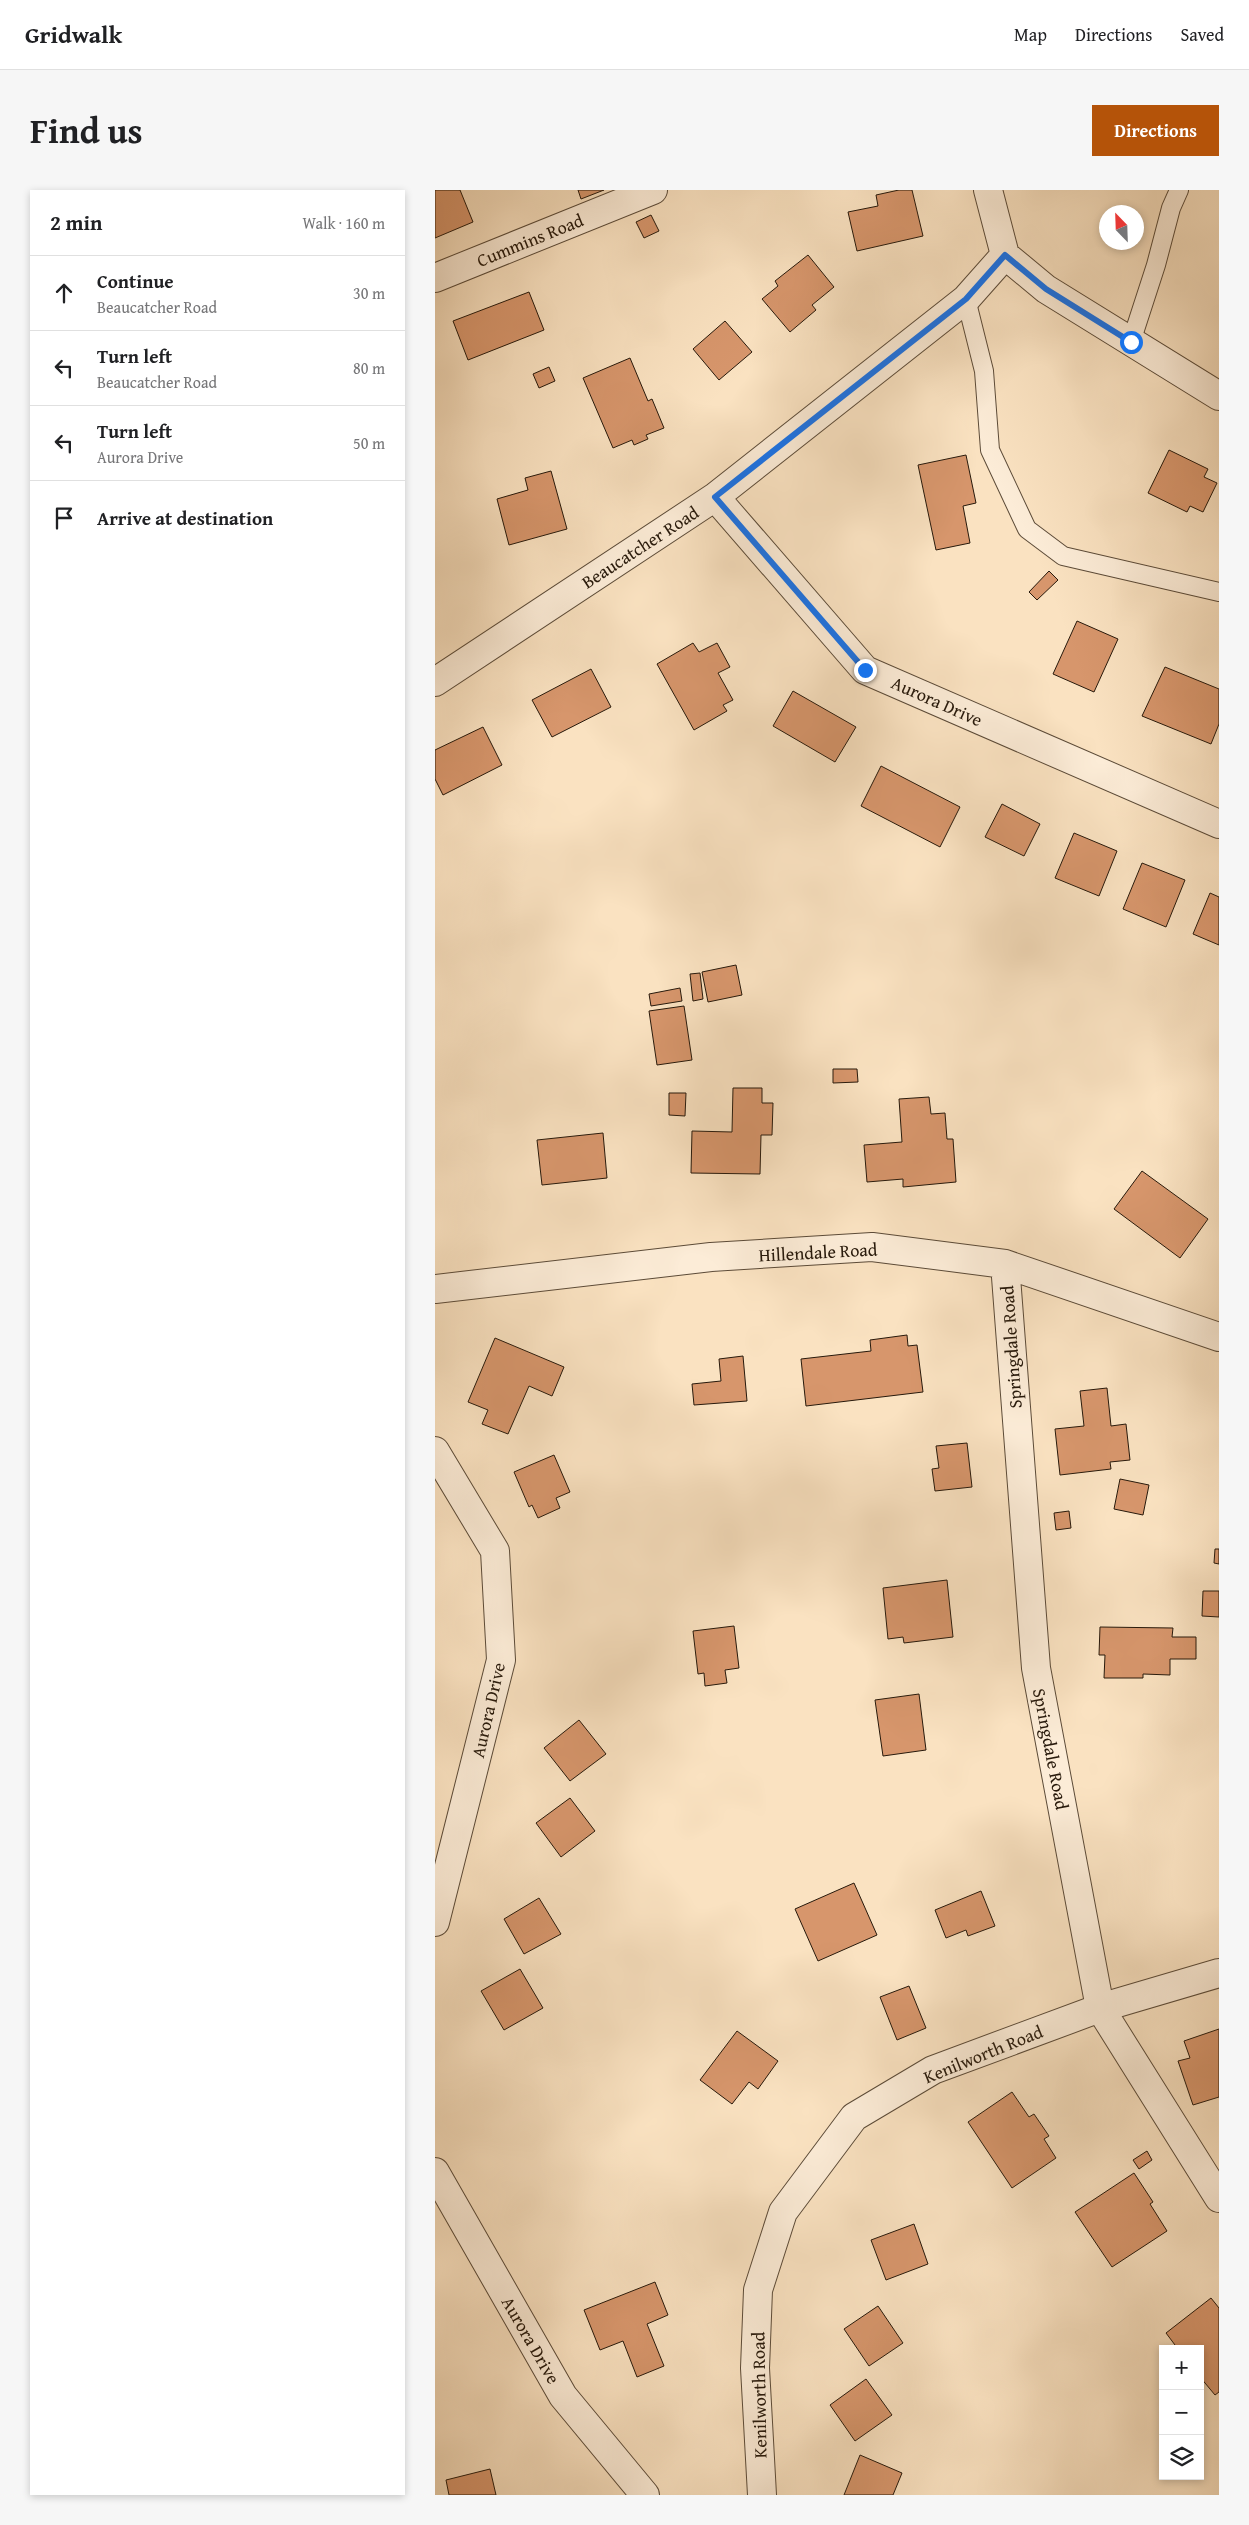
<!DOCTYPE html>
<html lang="en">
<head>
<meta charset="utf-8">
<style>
	body { margin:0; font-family:"Gentium Book Plus",serif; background:#f6f6f6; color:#202124 }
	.controls { position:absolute; right:15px; bottom:15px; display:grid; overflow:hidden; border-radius:0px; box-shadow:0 2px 8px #0003 }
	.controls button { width:45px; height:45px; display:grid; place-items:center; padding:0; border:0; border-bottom:1px solid #e0e0e0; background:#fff; color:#202124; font:25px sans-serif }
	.compass { position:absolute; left:664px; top:15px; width:45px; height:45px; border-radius:50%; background:#fff; box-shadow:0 2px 8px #0003; rotate:337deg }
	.stop { position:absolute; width:15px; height:15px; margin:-11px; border:4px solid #1a73e8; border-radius:50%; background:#fff }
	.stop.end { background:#1a73e8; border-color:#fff; box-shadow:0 1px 5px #0008 }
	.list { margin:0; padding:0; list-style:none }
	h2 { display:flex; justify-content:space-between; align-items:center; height:65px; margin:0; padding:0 20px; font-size:21px }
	h2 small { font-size:16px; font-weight:400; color:#757577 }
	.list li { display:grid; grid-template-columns:32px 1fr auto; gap:15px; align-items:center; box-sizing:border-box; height:75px; padding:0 20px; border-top:1px solid #e0e0e0 }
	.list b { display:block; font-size:19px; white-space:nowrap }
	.list p { margin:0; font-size:16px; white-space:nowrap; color:#757577 }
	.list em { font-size:16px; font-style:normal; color:#757577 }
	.icon { flex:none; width:28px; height:28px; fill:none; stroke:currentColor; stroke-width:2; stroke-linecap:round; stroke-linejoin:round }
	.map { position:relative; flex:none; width:784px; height:2305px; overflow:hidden; border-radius:0px }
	header { display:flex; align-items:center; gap:30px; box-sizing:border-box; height:70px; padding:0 25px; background:#fff; border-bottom:1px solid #e0e0e0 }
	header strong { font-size:24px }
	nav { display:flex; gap:28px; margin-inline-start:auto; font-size:18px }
	.intro { display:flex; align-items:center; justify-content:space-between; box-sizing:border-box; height:120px; padding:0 30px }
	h1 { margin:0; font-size:35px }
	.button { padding:12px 22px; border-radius:0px; background:#b45309; color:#fff; font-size:18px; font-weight:700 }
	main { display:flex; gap:30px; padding:0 30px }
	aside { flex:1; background:#fff; border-radius:0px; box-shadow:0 2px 8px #0003 }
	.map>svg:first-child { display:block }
	.building { fill:#d7966c; stroke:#27190b }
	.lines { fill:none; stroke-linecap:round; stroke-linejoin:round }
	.service-casing { stroke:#5c4b38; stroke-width:20 }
	.minor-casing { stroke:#5c4b38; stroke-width:30 }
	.tertiary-casing { stroke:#5c4b38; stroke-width:30 }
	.service { stroke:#fcecd7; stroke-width:18 }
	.minor { stroke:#fcecd7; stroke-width:28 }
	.tertiary { stroke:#fcecd7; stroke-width:28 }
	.route { stroke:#1a73e8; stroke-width:6 }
	.labels { text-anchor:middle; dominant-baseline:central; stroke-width:4.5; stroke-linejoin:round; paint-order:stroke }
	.street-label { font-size:18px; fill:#27190b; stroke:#fcecd7 }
</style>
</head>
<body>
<header>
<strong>Gridwalk</strong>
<nav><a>Map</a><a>Directions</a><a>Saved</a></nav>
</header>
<div class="intro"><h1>Find us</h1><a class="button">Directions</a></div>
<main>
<aside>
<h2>2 min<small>Walk · 160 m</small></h2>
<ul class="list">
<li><svg class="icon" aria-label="ahead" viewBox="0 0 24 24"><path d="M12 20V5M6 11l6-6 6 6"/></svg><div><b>Continue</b><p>Beaucatcher Road</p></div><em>30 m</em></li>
<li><svg class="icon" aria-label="left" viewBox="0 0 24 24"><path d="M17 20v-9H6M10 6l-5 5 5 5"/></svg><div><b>Turn left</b><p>Beaucatcher Road</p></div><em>80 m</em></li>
<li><svg class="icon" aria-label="left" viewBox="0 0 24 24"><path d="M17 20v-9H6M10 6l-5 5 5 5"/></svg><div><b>Turn left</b><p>Aurora Drive</p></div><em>50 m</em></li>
<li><svg class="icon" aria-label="arrive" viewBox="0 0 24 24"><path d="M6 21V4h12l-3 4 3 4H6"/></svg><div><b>Arrive at destination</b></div></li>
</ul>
</aside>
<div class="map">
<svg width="784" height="2305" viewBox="0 0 784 2305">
	<rect width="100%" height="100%" fill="#fae2c1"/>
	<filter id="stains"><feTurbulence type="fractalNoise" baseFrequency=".004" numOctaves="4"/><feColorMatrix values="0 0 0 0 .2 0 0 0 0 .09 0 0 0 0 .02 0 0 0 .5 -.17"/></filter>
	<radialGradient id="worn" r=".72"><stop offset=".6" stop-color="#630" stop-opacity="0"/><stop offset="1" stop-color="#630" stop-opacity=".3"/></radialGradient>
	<path class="building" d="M0,0H25L38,32L0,48Z
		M143,0H169L146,9Z
		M464,0H477L488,46L422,61L413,22L443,16L441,5Z
		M216,25L224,41L209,48L201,32Z
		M373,65L399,97L377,115L381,120L355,142L327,109L343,96L340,91Z
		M94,102L109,140L33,170L18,131Z
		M290,131L317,162L284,190L258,159Z
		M195,168L213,211L217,209L229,238L211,245L213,249L199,255L197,250L178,258L148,188Z
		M114,177L120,191L104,198L98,184Z
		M734,260L773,279L769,287L782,293L768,322L755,316L752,322L713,303Z
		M531,265L541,313L528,316L535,353L501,360L483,275Z
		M116,281L132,339L74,355L62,309L93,300L90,288Z
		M614,381L623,390L602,410L594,402Z
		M642,431L683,449L659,502L618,484Z
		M258,453L264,462L282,453L295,477L283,483L298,510L288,515L292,521L259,540L222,474Z
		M730,477L784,499V534L776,554L707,526Z
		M156,479L176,517L117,547L97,510Z
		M358,501L421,537L400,572L338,536Z
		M48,537L67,575L8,605L0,589V560Z
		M446,576L525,617L505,657L426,616Z
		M567,614L605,634L589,666L550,647Z
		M639,643L682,661L664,706L620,688Z
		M707,673L750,690L731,737L688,719Z
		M775,703L784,707V755L758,744Z
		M301,775L307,805L273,812L267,782Z
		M265,783L268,809L258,811L255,784Z
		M245,798L247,811L216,816L214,804Z
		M249,816L257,870L222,875L214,821Z
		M398,879H422L423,892L398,893Z
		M298,898H327V913H338L337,945H326L325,984L256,983L257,941L297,942Z
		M234,903H251L250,926L234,925Z
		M494,907L496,924L510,923L512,949H518L521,992L468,997V989L432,992L429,955L467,952L464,909Z
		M168,943L172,988L107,995L102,950Z
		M707,981L773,1029L745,1068L679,1019Z
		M472,1145L473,1156L482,1155L488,1202L371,1216L366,1169L436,1161L435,1150Z
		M60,1148L129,1177L117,1206L94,1196L73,1244L47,1234L53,1220L33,1212Z
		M308,1166L312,1211L259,1215L257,1194L286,1191L284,1169Z
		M672,1198L676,1236L691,1234L695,1270L675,1272L676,1279L625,1285L620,1239L649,1236L645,1201Z
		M532,1253L537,1297L500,1301L497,1279L504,1278L501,1256Z
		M119,1265L135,1302L121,1308L125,1318L103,1328L97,1315L94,1317L79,1282Z
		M685,1289L714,1295L708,1325L679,1319Z
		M634,1321L636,1338L621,1340L619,1323Z
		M780,1359H784V1374L779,1373Z
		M512,1390L518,1447L469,1453L468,1447L453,1449L448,1398Z
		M768,1401H784V1427L767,1426Z
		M299,1436L304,1478L290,1480L292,1493L270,1496L269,1483L263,1484L258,1441Z
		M665,1437L738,1438L737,1447H761V1469H735V1485L708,1484V1488H669L670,1465H664Z
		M484,1504L491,1560L448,1566L440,1510Z
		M144,1530L171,1564L135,1591L109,1558Z
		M135,1608L160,1641L126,1667L101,1633Z
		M419,1693L442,1745L383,1771L360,1719Z
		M546,1701L560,1736L533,1746L531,1740L511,1748L500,1720Z
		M104,1708L126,1744L89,1764L69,1729Z
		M85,1779L108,1818L69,1840L46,1801Z
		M474,1796L491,1838L462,1850L445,1807Z
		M784,1839V1907L758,1915L743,1871L755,1868L749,1851Z
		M302,1841L343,1871L323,1899L314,1892L297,1914L265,1890Z
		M577,1902L594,1927L599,1924L614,1946L609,1949L621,1968L577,1998L533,1932Z
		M712,1961L717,1970L704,1979L698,1970Z
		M699,1983L718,2012L715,2014L732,2041L677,2077L640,2022Z
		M479,2034L493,2074L451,2090L436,2050Z
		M220,2092L233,2125L212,2134L229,2176L202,2187L188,2151L165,2160L149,2120Z
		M776,2108L784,2118V2202L780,2205L765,2187V2159H743L731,2143Z
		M443,2116L468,2153L434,2176L409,2139Z
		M431,2189L457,2225L420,2251L395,2215Z
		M425,2265L467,2283L458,2305H409Z
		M55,2279L61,2305H14L11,2290Z"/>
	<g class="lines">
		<defs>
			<path id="service" d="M531,109L549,181L555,260L592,339L628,366L784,402
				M696,152L721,75L736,18L744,0"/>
			<path id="minor" d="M553,0L570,65
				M0,88L218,0
				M280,307L430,480L784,634
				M0,492L280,307L531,109L570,65L611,99L784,206
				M570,1074L601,1478L665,1818L784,2008
				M0,1099L276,1067L437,1057L570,1074L784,1147
				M0,1261L60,1361L66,1470L0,1732
				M0,1982L128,2206L210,2305"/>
			<path id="tertiary" d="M327,2305L320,2178L323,2100L348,2022L419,1927L498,1880L665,1818L784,1783"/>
		</defs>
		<use href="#service" class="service-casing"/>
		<use href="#minor" class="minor-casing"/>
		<use href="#tertiary" class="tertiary-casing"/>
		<use href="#service" class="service"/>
		<use href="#minor" class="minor"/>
		<use href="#tertiary" class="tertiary"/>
	</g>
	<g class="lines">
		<path class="route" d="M430,480L280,307L531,109L570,65L611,99L696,152"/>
	</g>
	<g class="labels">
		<g class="street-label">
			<text transform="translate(95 50) rotate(-22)">Cummins Road</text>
			<text transform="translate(205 357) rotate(-33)">Beaucatcher Road</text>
			<text transform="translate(502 511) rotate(24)">Aurora Drive</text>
			<text transform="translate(383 1062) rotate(-3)">Hillendale Road</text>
			<text transform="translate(576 1157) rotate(-94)">Springdale Road</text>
			<text transform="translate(53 1520) rotate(-77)">Aurora Drive</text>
			<text transform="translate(616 1559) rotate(79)">Springdale Road</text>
			<text transform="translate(548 1864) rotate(-22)">Kenilworth Road</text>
			<text transform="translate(96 2150) rotate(60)">Aurora Drive</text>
			<text transform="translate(324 2205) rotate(-91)">Kenilworth Road</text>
		</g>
	</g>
	<rect width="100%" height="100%" filter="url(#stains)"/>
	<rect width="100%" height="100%" fill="url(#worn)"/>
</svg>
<div class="controls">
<button>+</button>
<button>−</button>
<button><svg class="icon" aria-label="layers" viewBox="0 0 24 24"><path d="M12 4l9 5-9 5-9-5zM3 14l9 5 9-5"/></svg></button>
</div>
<svg class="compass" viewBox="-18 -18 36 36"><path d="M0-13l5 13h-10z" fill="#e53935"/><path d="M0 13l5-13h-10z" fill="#757577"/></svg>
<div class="stop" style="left:696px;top:152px"></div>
<div class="stop end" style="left:430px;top:480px"></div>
</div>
</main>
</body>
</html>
